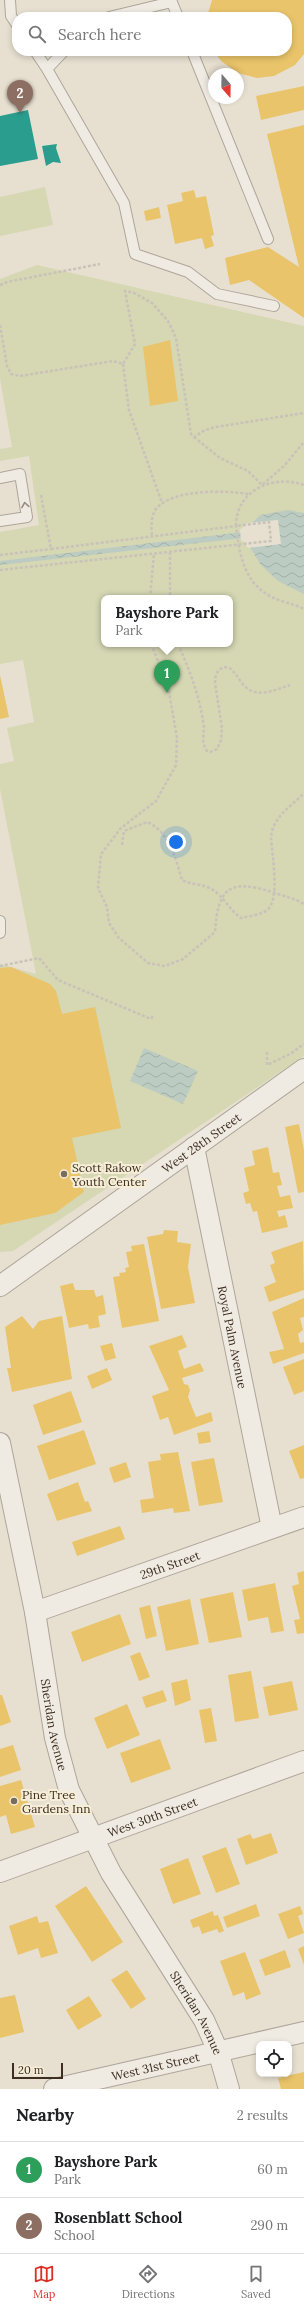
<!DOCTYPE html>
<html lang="en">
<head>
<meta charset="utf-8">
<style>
	body { margin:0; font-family:Lora,serif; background:#f6f6f6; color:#202124 }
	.controls { position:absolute; right:12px; bottom:12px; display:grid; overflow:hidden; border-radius:8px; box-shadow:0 2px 6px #0003 }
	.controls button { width:36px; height:36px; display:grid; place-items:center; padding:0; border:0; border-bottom:1px solid #e0e0e0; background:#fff; color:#202124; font:20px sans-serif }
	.compass { position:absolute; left:208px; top:68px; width:36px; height:36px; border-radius:50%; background:#fff; box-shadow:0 2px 6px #0003; rotate:160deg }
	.scale { position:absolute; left:12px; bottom:10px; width:51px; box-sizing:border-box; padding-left:4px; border:2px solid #3d2e20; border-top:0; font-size:11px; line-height:14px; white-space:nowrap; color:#3d2e20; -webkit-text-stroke:3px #f7eed8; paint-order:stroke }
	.you { position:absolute; left:176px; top:842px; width:14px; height:14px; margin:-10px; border:3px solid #fff; border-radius:50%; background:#1a73e8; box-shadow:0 0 0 6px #1a73e833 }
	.badge { display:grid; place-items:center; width:26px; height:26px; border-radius:50%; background:#d93025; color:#fff; font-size:13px; font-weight:700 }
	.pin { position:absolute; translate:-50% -33px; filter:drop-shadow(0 1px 2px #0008) }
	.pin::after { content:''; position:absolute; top:21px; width:14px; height:12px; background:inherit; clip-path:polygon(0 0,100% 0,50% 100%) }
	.popup { position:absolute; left:101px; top:595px; width:132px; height:52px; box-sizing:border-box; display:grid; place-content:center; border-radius:8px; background:#fff; filter:drop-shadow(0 1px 3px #0005); font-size:13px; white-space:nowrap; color:#757577 }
	.popup b { font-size:15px; color:#202124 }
	.popup::after { content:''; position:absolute; left:50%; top:100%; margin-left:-8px; border:8px solid transparent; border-top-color:#fff }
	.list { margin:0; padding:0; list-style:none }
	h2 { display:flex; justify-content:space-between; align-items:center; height:52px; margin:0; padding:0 16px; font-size:17px }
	h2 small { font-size:13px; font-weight:400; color:#757577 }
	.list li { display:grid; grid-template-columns:26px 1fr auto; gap:12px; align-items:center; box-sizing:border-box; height:56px; padding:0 16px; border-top:1px solid #e0e0e0 }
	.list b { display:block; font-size:15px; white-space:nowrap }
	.list p { margin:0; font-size:13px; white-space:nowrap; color:#757577 }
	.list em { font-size:13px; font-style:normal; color:#757577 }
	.icon { flex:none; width:22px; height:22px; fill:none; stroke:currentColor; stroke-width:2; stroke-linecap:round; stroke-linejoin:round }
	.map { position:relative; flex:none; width:304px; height:2089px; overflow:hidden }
	.search { position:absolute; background:#fff; box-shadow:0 2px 6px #0003; left:12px; right:12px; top:12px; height:44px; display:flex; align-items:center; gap:10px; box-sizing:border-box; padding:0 14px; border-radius:16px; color:#757577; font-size:15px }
	.sheet { height:164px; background:#fff }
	nav { display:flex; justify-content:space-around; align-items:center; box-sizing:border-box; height:56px; border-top:1px solid #e0e0e0; background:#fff; font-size:11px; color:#757577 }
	nav a { display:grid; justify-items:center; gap:2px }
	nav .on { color:#d93025 }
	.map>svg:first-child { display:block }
	.park { fill:#d6d7b3; fill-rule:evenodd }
	.water { fill:url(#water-waves) }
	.pier { fill:#e7e0d1 }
	.homes { fill:#e9c46a }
	.schools { fill:#2a9d8f }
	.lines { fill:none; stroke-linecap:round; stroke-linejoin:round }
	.service-casing { stroke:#ada599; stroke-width:12 }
	.minor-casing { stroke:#ada599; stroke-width:22 }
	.path { stroke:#c8c2b9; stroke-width:2.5; stroke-dasharray:3 2; stroke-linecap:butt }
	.service { stroke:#efebe3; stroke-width:10 }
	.minor { stroke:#efebe3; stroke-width:20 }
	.oneway { stroke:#968c82 }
	.poi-dot { fill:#786c5e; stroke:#f7eed8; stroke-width:1.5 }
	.labels { text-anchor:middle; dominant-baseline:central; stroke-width:4; stroke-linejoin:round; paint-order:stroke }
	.street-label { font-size:12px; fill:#3d2e20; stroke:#f7eed8 }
	.poi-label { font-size:12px; fill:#3d2e20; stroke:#f7eed8; text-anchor:start }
</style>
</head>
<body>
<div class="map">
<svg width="304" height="2089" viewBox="0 0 304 2089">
	<defs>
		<pattern id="water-waves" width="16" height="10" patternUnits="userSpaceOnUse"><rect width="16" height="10" fill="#bcccc2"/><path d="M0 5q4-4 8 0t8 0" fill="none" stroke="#a2b0a6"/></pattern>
	</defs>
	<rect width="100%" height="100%" fill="#e7e0d1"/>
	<path class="park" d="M45,187L53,225L0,236V197Z
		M37,265L304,326V1056L13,1251L0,1252V964L36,974L0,789V764L14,761L7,728L34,722L23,660L0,664V532L39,525L29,456L0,461V449L12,447L0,379V279ZM104,598H230V644H104Z"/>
	<path class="water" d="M288,510L304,513V594L278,581L261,565L244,538L0,565V561L243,532L260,515Z
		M144,1048L198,1071L183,1104L130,1081Z"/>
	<path class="pier" d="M278,520L281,544L248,548L243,541H241L240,530L247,523Z"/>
	<path class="homes" d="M212,0H304V54L295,65L274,76L257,78L238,73L221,61L214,51H287V17H207Z
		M304,86V110L261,120L256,96Z
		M304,125V318L249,280L230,285L225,258L268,247L299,267L267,134Z
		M194,190L196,198L206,196L214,235L211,236L214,246L205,249L202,238L175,244L167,205L183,201L181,193Z
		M159,207L161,218L146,221L144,211Z
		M170,340L178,401L150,406L143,347Z
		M0,675L9,717L0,719Z
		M11,967L50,984L56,991L62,1014L95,1007L121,1128L72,1138L84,1192L55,1213L0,1225V968Z
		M299,1124L304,1150V1192L298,1193L285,1127Z
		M268,1147L273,1173L279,1172L282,1185L277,1186L280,1197L290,1195L293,1208L277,1211L279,1217L285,1215L288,1227L262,1233L257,1211L253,1212L250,1203L246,1204L243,1193L249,1191L244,1168L255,1165L252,1151Z
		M164,1230L178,1231L177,1242L191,1244L188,1267L195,1303L161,1309L147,1237L163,1234Z
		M303,1241L304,1290L269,1302L264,1287L276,1282L270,1265L275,1263L271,1252Z
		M144,1244L159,1321L122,1328L113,1277L120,1276L119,1273L126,1272L125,1268L129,1267L126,1252L132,1251L131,1246Z
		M73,1283L75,1290H94L96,1297L103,1295L106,1314L98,1316L100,1327L89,1329L88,1324L69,1328L60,1286Z
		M304,1298V1317L300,1318L303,1330L298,1334L300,1343L304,1342V1353L273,1364L269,1352L284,1349L272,1312Z
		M22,1316L33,1329L39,1321L62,1316L72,1379L12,1392L7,1368H11L5,1327Z
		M182,1335L187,1347L178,1351L184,1369L200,1363L204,1371L182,1378L184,1384L188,1385L190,1390L188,1397L196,1417L211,1412L213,1421L174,1435L168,1417L160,1420L152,1396L169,1390L149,1346Z
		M112,1343L116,1358L105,1361L100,1346Z
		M304,1359V1391L294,1395L283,1367Z
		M107,1368L112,1380L92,1389L87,1376Z
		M71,1391L82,1422L43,1435L33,1405Z
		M84,1430L96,1464L49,1480L37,1446Z
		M209,1431L211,1442L199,1444L197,1433Z
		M304,1445V1478L300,1479L289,1451Z
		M178,1452L190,1511L174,1513L173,1508L142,1513L140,1500L154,1498L148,1462L161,1460L160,1454Z
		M214,1458L223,1502L199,1506L191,1462Z
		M126,1462L131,1477L114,1483L109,1468Z
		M78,1482L85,1502L88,1501L92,1511L57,1521L47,1494Z
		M120,1526L125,1539L77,1556L72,1542Z
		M304,1571V1633L297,1634L294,1620L300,1619L292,1586L299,1584L297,1573Z
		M275,1583L284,1631L271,1633L268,1617L248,1621L242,1590Z
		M233,1592L242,1637L209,1643L200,1599Z
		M190,1599L199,1644L166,1651L157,1607Z
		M150,1605L157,1636L146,1639L139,1608Z
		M120,1614L131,1644L82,1662L71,1632Z
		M140,1652L150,1677L139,1681L130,1656Z
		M251,1671L259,1718L235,1722L228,1675Z
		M187,1679L191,1700L175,1706L171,1683Z
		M292,1681L298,1710L269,1716L263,1687Z
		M163,1690L167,1701L146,1708L142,1697Z
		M0,1695H2L11,1722L0,1726Z
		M127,1704L140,1735L107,1749L94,1718Z
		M211,1708L217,1741L205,1743L199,1710Z
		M160,1739L171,1769L131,1783L120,1753Z
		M13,1745L21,1770L0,1777V1749Z
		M21,1780L35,1827L11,1834L6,1815L0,1817V1786Z
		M271,1833L278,1853L246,1865L237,1839L250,1834L253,1839Z
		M226,1847L240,1884L216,1893L202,1856Z
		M188,1858L201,1894L173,1904L160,1869Z
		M86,1886L123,1942L92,1962L55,1906Z
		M256,1904L260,1916L227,1928L223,1917Z
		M300,1906L303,1914L298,1916L304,1933L288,1939L278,1914Z
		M213,1911L214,1916L218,1915L224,1931L219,1933L217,1929L202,1934L199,1926L193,1928L190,1920Z
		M37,1916L39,1923L48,1921L58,1953L41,1958L38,1948L18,1955L9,1926Z
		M304,1946V1965L298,1949Z
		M285,1950L291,1967L265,1976L259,1960Z
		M245,1952L261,1994L246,2000L244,1992L233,1996L220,1961Z
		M127,1970L146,1999L131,2009L111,1980Z
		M15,1995L24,2032L0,2038V1998Z
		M89,1996L102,2016L78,2030L66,2010Z
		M304,2072V2089H281L278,2078Z"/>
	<path class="schools" d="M28,110L38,159L0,166V116Z
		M57,144L56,148L61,163L53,162L46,166L42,146Z"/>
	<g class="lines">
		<defs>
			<path id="service" d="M10,0L11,16L17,25
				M171,0L178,17
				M109,17L172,2
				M35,51L47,69
				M64,51L47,69L124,203L135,254L188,272L217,294L274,306
				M192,51L268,239
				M0,478L20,474L27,517L0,521
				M0,921V933"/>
			<g id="minor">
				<path id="s1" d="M194,1147L272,1528"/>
				<path id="s2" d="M0,1286L304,1069"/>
				<path id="s3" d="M0,1443L35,1612L55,1738L69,1790L111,1873L204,2020L218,2051L229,2089"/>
				<path id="s4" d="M35,1612L304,1517"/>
				<path id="s5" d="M0,1872L304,1761"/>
				<path id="s6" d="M54,2089L304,2032"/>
			</g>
		</defs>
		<use href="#service" class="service-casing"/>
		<use href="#minor" class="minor-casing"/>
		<path class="path" d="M0,285L7,282L100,264
			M0,325L7,366L11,374L20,376L113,361L123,364L135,344L125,291L134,293L152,303L168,321L176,338L191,434L194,437L205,430L216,427L304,413
			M123,364L129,410L162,503
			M194,437L220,458L248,471L262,485L284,466L304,442
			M41,495L51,549L236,526C239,553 244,584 272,597C282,602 294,604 304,609
			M152,535C151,526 151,516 156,509C172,489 226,490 248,494
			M170,552V598
			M0,555L51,549
			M0,570L271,541L269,522L236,526C236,490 273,474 304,485
			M150,598L154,554
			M151,644L168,686L177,738L176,765L156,801L121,828L101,854L98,888L107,907L109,923L119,938L148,963L165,966L183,959L215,932C218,889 228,878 272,892C283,896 294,898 304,904
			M178,644C190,671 200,697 204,727C204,735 201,743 207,751L210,752L217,749L221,740L222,728L215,683C215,674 218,667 228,667C234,671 237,676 241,682C254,700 272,691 290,685
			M122,845L124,831L147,822C169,831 176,859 182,880C194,886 206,883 217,893C226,901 231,911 241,918C250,916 262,915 268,909C280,898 272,854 271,838C272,817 291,807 304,793
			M0,966L39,958L58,980L151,1019L153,1016
			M267,1052V1065L290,1054L304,1044"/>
		<use href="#service" class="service"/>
		<use href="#minor" class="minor"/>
	</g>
	<defs><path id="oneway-chevron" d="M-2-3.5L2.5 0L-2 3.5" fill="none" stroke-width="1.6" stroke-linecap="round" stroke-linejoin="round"/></defs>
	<use class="oneway" href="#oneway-chevron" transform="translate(25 505) rotate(-99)"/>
	<g class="poi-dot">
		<circle cx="64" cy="1174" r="4"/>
		<circle cx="14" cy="1801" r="4"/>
	</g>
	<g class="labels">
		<g class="street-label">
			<text stroke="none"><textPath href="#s2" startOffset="247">West 28th Street</textPath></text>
			<text stroke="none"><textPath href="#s1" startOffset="194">Royal Palm Avenue</textPath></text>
			<text stroke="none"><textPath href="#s4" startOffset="143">29th Street</textPath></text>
			<text stroke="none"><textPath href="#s3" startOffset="287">Sheridan Avenue</textPath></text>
			<text stroke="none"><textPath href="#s5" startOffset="162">West 30th Street</textPath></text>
			<text stroke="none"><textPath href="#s3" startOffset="611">Sheridan Avenue</textPath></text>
			<text stroke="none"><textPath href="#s6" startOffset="104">West 31st Street</textPath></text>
		</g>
		<g class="poi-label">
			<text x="72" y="1167">Scott Rakow<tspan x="72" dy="14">Youth Center</tspan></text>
			<text x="22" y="1794">Pine Tree<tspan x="22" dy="14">Gardens Inn</tspan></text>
		</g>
	</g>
</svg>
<div class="controls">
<button><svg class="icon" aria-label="locate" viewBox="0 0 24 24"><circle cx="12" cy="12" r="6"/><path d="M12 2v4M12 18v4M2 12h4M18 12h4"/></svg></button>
</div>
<svg class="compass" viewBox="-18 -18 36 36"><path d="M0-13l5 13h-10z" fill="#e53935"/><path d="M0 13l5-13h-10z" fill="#757577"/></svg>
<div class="scale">20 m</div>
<div class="you"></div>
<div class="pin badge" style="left:167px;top:693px;background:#2e9e5b">1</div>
<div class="popup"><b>Bayshore Park</b>Park</div>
<div class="pin badge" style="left:20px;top:113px;background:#8d6e63">2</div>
<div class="search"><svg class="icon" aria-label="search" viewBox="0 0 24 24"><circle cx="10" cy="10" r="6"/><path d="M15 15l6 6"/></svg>Search here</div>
</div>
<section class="sheet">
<h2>Nearby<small>2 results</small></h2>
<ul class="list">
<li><span class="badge" style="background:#2e9e5b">1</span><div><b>Bayshore Park</b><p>Park</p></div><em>60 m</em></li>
<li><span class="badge" style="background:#8d6e63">2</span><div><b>Rosenblatt School</b><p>School</p></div><em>290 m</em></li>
</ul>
</section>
<nav>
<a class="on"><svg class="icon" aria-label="map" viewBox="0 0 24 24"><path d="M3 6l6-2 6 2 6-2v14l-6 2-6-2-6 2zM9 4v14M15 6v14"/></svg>Map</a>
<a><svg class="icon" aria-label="directions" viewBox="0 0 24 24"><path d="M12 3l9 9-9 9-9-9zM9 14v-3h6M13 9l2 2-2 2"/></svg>Directions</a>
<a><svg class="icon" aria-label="saved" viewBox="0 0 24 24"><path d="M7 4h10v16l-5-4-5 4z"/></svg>Saved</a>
</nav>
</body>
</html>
